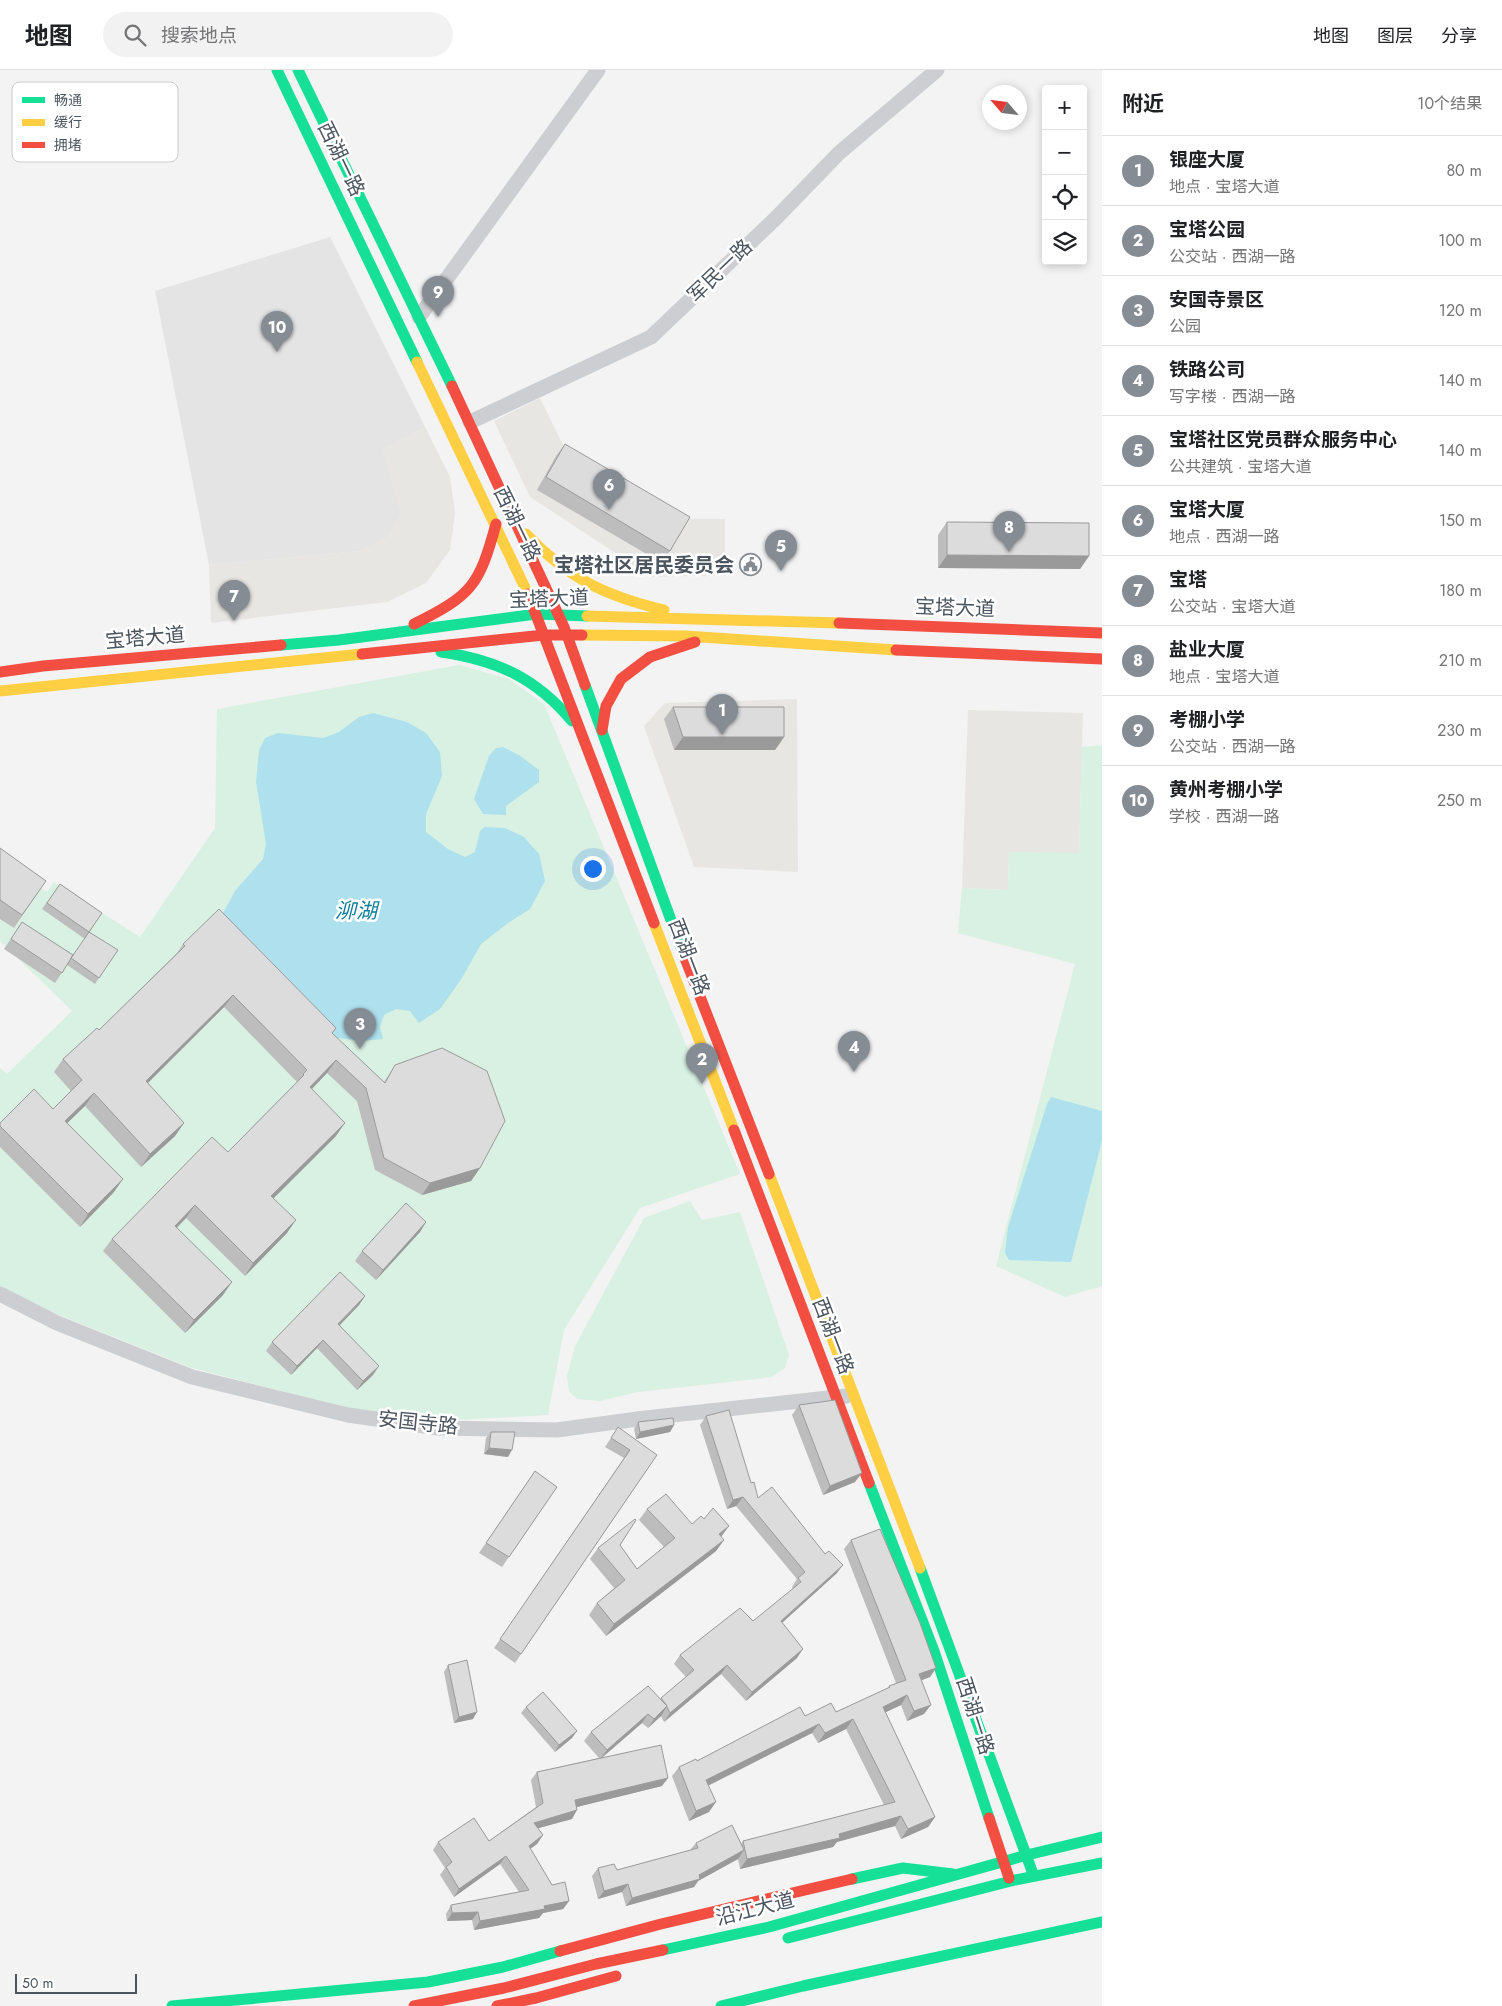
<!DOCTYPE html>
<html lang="zh">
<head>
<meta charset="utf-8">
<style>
	body { margin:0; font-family:Jost,"Noto Sans SC",sans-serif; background:#f2f2f2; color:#202124 }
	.controls { position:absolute; right:15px; top:15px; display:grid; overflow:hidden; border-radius:5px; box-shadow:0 2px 8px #0003 }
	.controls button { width:45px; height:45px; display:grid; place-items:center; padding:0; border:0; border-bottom:1px solid #e0e0e0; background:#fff; color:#202124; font:25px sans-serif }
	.compass { position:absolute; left:982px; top:15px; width:45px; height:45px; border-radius:50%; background:#fff; box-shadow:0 2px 8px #0003; rotate:298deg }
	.scale { position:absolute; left:15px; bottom:12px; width:122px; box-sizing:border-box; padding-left:5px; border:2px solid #4a555f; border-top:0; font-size:14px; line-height:18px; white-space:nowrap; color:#4a555f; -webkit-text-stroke:4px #fff; paint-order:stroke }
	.you { position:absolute; left:592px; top:798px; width:18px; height:18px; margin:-12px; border:4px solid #fff; border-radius:50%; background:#1a73e8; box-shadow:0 0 0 8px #1a73e833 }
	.badge { display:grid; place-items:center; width:32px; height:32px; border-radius:50%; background:#858c93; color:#fff; font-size:16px; font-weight:700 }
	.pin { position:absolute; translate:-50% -41px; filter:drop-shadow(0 1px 2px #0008) }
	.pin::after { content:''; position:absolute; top:26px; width:18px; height:15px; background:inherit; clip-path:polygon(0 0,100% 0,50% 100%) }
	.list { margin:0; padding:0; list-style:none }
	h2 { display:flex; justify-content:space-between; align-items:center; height:65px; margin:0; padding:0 20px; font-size:21px }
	h2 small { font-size:16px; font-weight:400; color:#757577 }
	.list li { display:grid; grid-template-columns:32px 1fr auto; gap:15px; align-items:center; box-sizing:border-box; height:70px; padding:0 20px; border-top:1px solid #e0e0e0 }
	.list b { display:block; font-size:19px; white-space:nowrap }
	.list p { margin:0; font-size:16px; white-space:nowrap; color:#757577 }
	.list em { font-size:16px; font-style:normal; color:#757577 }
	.icon { flex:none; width:28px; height:28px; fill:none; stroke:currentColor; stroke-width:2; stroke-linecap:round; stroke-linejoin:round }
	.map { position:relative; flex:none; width:1102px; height:1936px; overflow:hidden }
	header { display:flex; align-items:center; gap:30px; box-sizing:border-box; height:70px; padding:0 25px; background:#fff; border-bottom:1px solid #e0e0e0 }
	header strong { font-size:24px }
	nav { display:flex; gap:28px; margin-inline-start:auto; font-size:18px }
	.search { width:350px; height:45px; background:#f2f2f2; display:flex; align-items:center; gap:12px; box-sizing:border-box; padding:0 18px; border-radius:28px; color:#757577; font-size:19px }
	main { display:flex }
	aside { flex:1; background:#fff }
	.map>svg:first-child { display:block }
	.commercial { fill:#e7e6e2 }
	.education { fill:#e5e4e5 }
	.green { fill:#d8f1e2 }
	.water { fill:#aee0ed }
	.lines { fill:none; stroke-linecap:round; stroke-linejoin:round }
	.street { stroke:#ccced1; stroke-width:15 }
	.fast { stroke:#16e098; stroke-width:11 }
	.slow { stroke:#ffcf43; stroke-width:11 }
	.jam { stroke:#f24e42; stroke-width:11 }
	.wall { fill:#bdbdbe }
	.shaded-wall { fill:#9a9a9b }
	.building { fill:#dcdcdd; stroke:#9a9a9b }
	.labels { text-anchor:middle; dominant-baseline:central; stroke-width:5; stroke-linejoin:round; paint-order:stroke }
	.street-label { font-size:20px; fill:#4a555f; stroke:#fff }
	.poi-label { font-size:20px; font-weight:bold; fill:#4a555f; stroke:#fff; text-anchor:end }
	.water-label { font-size:21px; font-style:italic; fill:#107f9c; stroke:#fff }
	.key { fill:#fff; stroke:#c9cccf; stroke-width:1 }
	.key-label { font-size:14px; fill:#4a555f }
</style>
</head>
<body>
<header>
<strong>地图</strong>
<div class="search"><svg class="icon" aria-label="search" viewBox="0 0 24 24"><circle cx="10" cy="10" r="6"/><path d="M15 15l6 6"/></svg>搜索地点</div>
<nav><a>地图</a><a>图层</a><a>分享</a></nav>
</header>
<main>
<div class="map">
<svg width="1102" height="1936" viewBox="0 0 1102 1936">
	<rect width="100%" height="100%" fill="#f3f3f3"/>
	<path class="commercial" d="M540,328L565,379L687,449H725V505L652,507L530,427L494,351Z
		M425,357L450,407L455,443L450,480L426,513L387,532L211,553L209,495L359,481L401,443L381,380Z
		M797,629L798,802L694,797L644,656L665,633Z
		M968,640L1083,643L1079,784L1009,782L1008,820L962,818Z"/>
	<path class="education" d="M330,167L425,357L382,380L401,443L387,467L359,481L209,495L155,221Z"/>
	<path class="green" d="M459,595L509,609L544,634L740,1104L640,1138L564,1260L548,1345L439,1351L347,1338L192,1298L59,1245L0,1217V998L7,1004L72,941L0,871V790L47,822L54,812L140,867L215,758L217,639Z
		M1102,675V1216L1065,1227L996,1196L1075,894L958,863L962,818L1008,820L1009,782L1079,783L1082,677Z
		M690,1131L702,1150L740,1142L789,1285L785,1298L772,1307L638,1322L600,1331L577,1329L569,1321L567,1306L575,1276L644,1148Z"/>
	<path class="water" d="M373,643L407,652L426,663L440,682L442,706L426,744V762L448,779L465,787L475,782L480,761L485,757L505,758L524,767L539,784L545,811L530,839L508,853L481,874L462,908L440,939L419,953L410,941L396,939L384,945L380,957L383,969L361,971L323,966L221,847L235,821L263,789L266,774L256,712L259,680L265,668L278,663L323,668L339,662L359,647Z
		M503,677L519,685L539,700V712L506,736V745L483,744L474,729L489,686L496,678Z
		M1051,1027L1102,1041V1071L1071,1192L1009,1190L1005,1183L1008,1157L1047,1034Z"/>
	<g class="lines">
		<path class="street" d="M419,247L598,0
			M470,352L651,267L776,148L839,83L937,0
			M0,1224L57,1253L192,1307L348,1345L438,1358L557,1360L645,1348L846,1326"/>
		<path class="fast" d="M277,0L417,292
			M298,0L452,316
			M281,575L339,570L536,544L587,546
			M441,582C497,590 536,608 572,651
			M585,615L683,883
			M869,1413L934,1581L989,1748
			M920,1498L1032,1801
			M852,1809L903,1798L953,1804
			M788,1868L1015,1810L1102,1793
			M663,1880L769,1857L1027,1785L1102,1767
			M172,1936L428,1912L503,1897L560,1881
			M721,1936L803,1916L1102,1852"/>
		<path class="slow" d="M417,292L528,524
			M526,464C568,508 605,526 664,540
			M587,546L839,553
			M582,565L686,566L896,580
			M0,621L362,584
			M654,853L734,1060
			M769,1104L920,1498"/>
		<path class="jam" d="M452,316L564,557L585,615
			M528,524L654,853
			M839,553L1102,563
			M414,554C472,525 479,516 496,454
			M896,580L1102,589
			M362,584L544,565H582
			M0,602L43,596L281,575
			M602,660L606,636L621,609L650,587L695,572
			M683,883L769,1104
			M734,1060L869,1413
			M989,1748L1009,1808
			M560,1881L661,1854L852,1809
			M414,1936L504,1918L596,1894L663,1880
			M497,1936L536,1928L616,1906"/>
	</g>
	<path class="wall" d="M565,374L670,481L662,493L537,420L556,386Z
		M947,452L1089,486L1080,499L938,498V465Z
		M673,637L784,667L775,680H674L664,649Z
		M0,778L46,811L14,858L0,849Z
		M60,814L102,843L85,869L42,839Z
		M22,852L73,885L118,880L95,914L67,895L55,913L4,879Z
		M183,874L336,958L332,964L384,1012L395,995L480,1098L471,1111L422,1125L375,1100L357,1031L327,1003L312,1019L336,1066L273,1128L287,1163L245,1206L186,1148L177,1158L223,1225L185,1263L103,1181L112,1169L228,1082L297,1012L224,937L147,1013L184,1053L175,1066L141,1097L85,1036L67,1053L114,1122L80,1157L0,1077V1053L53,1039L71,1021L54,1002L63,989L99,960L177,883Z
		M426,1152L420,1162L376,1210L355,1191L362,1181Z
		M365,1226L359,1235L340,1255L373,1305L357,1320L317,1278L291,1305L266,1281L272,1272Z
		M799,1335L855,1412L823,1425L792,1345Z
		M706,1346L751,1413L758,1428L837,1503L782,1553L797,1588L746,1631L721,1604L664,1652L661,1646L648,1658L642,1653L602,1688L662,1716L576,1737L572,1749L538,1758L543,1765L537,1774L530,1779L552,1815L569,1831L563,1839L543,1843L539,1848L474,1860L472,1850L447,1851L446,1844L451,1835L519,1822L500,1794L454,1827L440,1805L445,1798L433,1780L438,1772L489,1771L536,1737L531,1710L537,1702L599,1688L584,1671L591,1662L660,1629L686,1607L674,1594L680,1585L753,1551L793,1519L792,1517L797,1509L736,1436L727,1439L700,1355Z
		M638,1352L674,1355L670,1362L636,1369L634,1359Z
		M491,1362L508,1387L484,1384L486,1368Z
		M611,1368L657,1385L515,1593L494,1578L624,1388L605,1377Z
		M535,1401L557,1417L502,1497L479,1483Z
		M647,1439L692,1454L721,1467L724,1470L716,1481L606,1566L589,1545L597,1533L614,1518L590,1489L598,1478L620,1475L637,1499L664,1477L639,1450Z
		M851,1470L936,1598L930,1607L921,1610L924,1644L907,1651L901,1635L885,1642L935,1747L928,1757L901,1769L895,1756L837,1772L833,1777L740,1799L738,1789L698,1811L694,1817L626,1836L622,1822L598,1829L592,1806L598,1798L617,1800L690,1780L696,1773L741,1774L743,1771L884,1735L846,1659L818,1673L812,1663L708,1716L709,1742L689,1751L672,1706L679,1697L697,1691L805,1646L836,1642L887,1619L889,1616L896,1613L844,1479Z
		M448,1595L473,1649L454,1653L444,1602Z
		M526,1637L572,1668L555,1682L521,1643Z"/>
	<path class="shaded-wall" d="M947,485L1089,486L1080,499L938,498Z
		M683,667H784L775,680H674Z
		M233,925L224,937L137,1024L146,1011Z
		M336,990L327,1003L301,1030L310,1017Z
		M94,1023L85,1036L56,1064L65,1051Z
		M184,1053L175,1066L141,1097L150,1084Z
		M345,1053L336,1066L263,1139L271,1126Z
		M480,1098L471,1111L422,1125L430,1113Z
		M123,1109L114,1122L80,1157L88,1144Z
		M195,1135L186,1148L166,1168L175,1156Z
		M296,1150L287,1163L245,1206L253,1193Z
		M426,1152L420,1162L376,1210L383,1200Z
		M232,1212L223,1225L185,1263L194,1250Z
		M365,1226L359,1235L332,1263L338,1254Z
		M323,1270L317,1278L291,1305L297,1296Z
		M379,1296L373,1305L357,1320L363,1311Z
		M674,1355L670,1362L636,1369L640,1362Z
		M489,1378L512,1380L508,1387L484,1384Z
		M862,1403L855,1412L823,1425L830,1416Z
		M743,1427L736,1436L727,1439L733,1430Z
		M729,1456L721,1467L719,1464Z
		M724,1470L716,1481L606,1566L614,1554Z
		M843,1495L837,1503L774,1560L781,1551Z
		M803,1579L797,1588L746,1631L752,1622Z
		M727,1595L721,1604L664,1652L670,1643Z
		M936,1598L930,1607L912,1614L919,1604Z
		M907,1625L901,1635L876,1647L883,1637Z
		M931,1635L924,1644L907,1651L914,1641Z
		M667,1636L661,1646L648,1658L654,1649Z
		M477,1642L473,1649L454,1653L459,1647Z
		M648,1644L642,1653L600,1689L607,1680Z
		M853,1649L846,1659L818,1673L825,1663Z
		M819,1654L812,1663L699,1720L706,1710Z
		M577,1661L572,1668L555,1682L559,1675Z
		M668,1708L662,1716L569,1739L575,1730Z
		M716,1732L709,1742L689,1751L696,1741Z
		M577,1740L572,1749L528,1761L534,1753Z
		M901,1746L895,1756L837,1772L833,1777L740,1799L747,1789Z
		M935,1747L928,1757L901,1769L908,1759Z
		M543,1765L537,1774L523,1784L529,1776Z
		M744,1780L738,1789L698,1811L694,1817L626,1836L632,1828L699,1805Z
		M506,1786L500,1794L454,1827L459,1819Z
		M628,1814L622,1822L598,1829L604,1821Z
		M569,1831L563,1839L543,1843L539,1848L474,1860L480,1851L544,1836Z
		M478,1842L472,1850L447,1851L452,1843Z"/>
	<path class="building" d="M565,374L690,447L670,481L546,407Z
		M947,452L1089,453V486L947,485Z
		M673,637H784V667H683Z
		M0,778L46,811L22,845L0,830Z
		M60,814L102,843L89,862L47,833Z
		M219,839L336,958L332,963L385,1013L395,995L442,978L487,1001L505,1051L480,1098L430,1113L384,1088L366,1018L336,990L310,1017L345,1053L271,1126L296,1150L253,1193L195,1135L175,1156L232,1212L194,1250L112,1169L212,1067L228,1082L304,1005L303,1004L307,1000L233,925L146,1011L184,1053L150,1084L94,1023L65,1051L123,1109L88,1144L0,1056V1053L34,1019L53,1039L82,1010L63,989L97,958L99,960L185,876L183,874Z
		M22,852L73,885L62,903L11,869Z
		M89,862L118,880L99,908L71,888Z
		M406,1133L426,1152L383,1200L362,1181Z
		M340,1202L365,1226L338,1254L379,1296L363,1311L323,1270L297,1296L272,1272Z
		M835,1330L862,1403L830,1416L799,1335Z
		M729,1340L751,1413L754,1412L758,1428L772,1417L825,1484L829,1481L843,1495L781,1551L803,1579L752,1622L727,1595L670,1643L667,1637V1636L661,1628L694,1600L680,1585L740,1538L753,1551L801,1512L798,1508L805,1502L743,1427L733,1430L706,1346Z
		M673,1348L674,1355L640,1362L638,1352Z
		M618,1357L657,1385L521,1584L500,1569L630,1380L611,1368Z
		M491,1362H515L512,1380L489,1378Z
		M535,1401L557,1417L509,1487L486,1473Z
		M666,1424L692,1454L701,1446L704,1449L713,1438L729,1456L719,1464L724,1470L614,1554L597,1533L625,1510L598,1478L635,1449L636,1450L620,1475L637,1499L675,1468L647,1439Z
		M880,1459L920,1553L936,1598L919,1604L931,1635L914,1641L907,1625L883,1637L935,1747L908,1759L901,1746L839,1764L840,1768L747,1789L743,1771L895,1732L853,1649L825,1663L819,1654L706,1710L716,1732L696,1741L679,1697L696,1689L697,1691L800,1637L805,1646L831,1633L836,1642L890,1617L889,1616L906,1610L851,1470Z
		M467,1590L477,1642L459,1647L448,1595Z
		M648,1616L667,1636L654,1649L648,1644L607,1680L591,1662Z
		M543,1622L577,1661L559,1675L526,1637Z
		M661,1675L668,1708L575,1730L577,1740L534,1753L543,1765L529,1776L552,1815L565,1812L569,1831L544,1836L545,1839L480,1851L478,1842L452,1843L451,1835L529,1820L506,1786L459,1819L446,1797L452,1792L438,1772L474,1748L489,1771L543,1733L537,1702Z
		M732,1755L744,1780L699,1805L700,1809L632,1828L628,1814L604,1821L598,1798L614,1794L617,1800L698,1778L696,1773Z"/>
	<defs>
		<symbol id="civic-ring" viewBox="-11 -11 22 22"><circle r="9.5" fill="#fff" stroke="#858c93" stroke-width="1.5"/><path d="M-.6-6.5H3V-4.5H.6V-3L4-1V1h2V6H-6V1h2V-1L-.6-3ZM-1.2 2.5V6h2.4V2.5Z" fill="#858c93"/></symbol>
	</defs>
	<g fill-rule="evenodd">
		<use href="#civic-ring" x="738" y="482" width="25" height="25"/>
	</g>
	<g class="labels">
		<g class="street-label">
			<text transform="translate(341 89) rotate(64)">西湖一路</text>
			<text transform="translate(720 201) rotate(-44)">军民一路</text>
			<text transform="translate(517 454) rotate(64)">西湖一路</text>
			<text transform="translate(549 529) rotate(-2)">宝塔大道</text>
			<text transform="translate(955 538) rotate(2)">宝塔大道</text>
			<text transform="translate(145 568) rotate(-5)">宝塔大道</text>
			<text transform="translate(689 887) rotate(69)">西湖一路</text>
			<text transform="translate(833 1266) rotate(69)">西湖一路</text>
			<text transform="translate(418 1353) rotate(6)">安国寺路</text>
			<text transform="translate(975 1646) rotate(72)">西湖一路</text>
			<text transform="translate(755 1839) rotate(-14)">沿江大道</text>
		</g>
		<g class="poi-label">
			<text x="734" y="495">宝塔社区居民委员会</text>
		</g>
		<g class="water-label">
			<text x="356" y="841">泖湖</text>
		</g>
	</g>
	<rect x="12" y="12" width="166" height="80" rx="8" class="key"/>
	<rect x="22" y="27" width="23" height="6" fill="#16e098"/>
	<rect x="22" y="49" width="23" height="7" fill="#ffcf43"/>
	<rect x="22" y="72" width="23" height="6" fill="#f24e42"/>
	<g class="key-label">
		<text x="54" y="35">畅通</text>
		<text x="54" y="57">缓行</text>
		<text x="54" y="80">拥堵</text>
	</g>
</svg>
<div class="controls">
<button>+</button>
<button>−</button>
<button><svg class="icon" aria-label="locate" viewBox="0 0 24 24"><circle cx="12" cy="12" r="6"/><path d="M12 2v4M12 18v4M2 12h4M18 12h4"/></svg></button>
<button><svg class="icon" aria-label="layers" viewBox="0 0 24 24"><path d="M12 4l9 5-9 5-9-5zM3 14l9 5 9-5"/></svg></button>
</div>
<svg class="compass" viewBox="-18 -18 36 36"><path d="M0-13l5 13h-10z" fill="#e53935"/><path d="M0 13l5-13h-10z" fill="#757577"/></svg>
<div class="scale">50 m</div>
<div class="you"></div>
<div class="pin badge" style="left:722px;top:665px">1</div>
<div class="pin badge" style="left:702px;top:1014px">2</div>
<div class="pin badge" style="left:360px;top:979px">3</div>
<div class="pin badge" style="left:854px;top:1002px">4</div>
<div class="pin badge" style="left:781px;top:501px">5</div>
<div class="pin badge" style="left:609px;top:440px">6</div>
<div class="pin badge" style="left:234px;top:551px">7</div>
<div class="pin badge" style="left:1009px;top:482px">8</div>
<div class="pin badge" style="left:438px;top:247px">9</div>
<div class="pin badge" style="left:277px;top:282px">10</div>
</div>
<aside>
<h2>附近<small>10个结果</small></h2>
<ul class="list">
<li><span class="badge">1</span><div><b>银座大厦</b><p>地点 · 宝塔大道</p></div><em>80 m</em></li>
<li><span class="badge">2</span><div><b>宝塔公园</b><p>公交站 · 西湖一路</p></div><em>100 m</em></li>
<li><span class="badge">3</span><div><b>安国寺景区</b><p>公园</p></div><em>120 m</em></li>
<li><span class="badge">4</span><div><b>铁路公司</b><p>写字楼 · 西湖一路</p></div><em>140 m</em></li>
<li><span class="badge">5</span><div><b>宝塔社区党员群众服务中心</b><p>公共建筑 · 宝塔大道</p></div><em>140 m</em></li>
<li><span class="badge">6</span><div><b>宝塔大厦</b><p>地点 · 西湖一路</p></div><em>150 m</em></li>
<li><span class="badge">7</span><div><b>宝塔</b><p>公交站 · 宝塔大道</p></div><em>180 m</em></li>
<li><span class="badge">8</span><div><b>盐业大厦</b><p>地点 · 宝塔大道</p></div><em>210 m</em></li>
<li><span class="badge">9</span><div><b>考棚小学</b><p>公交站 · 西湖一路</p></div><em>230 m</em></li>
<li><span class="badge">10</span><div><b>黄州考棚小学</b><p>学校 · 西湖一路</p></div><em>250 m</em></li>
</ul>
</aside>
</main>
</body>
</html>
